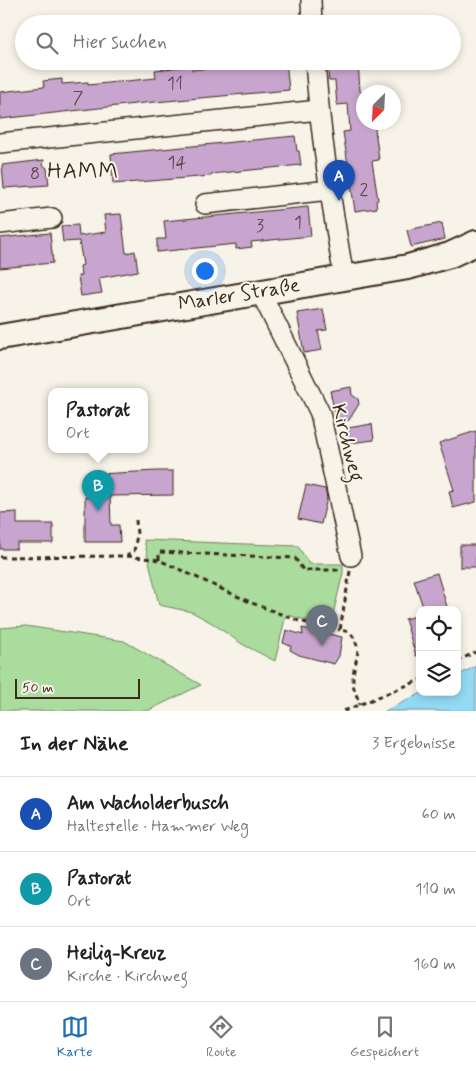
<!DOCTYPE html>
<html lang="de">
<head>
<meta charset="utf-8">
<style>
	body { margin:0; font-family:Mynerve,sans-serif; background:#f6f6f6; color:#222 }
	.controls { position:absolute; right:15px; bottom:15px; display:grid; overflow:hidden; border-radius:10px; box-shadow:0 2px 8px #0003 }
	.controls button { width:45px; height:45px; display:grid; place-items:center; padding:0; border:0; border-bottom:1px solid #e0e0e0; background:#fff; color:#222; font:25px sans-serif }
	.compass { position:absolute; left:356px; top:85px; width:45px; height:45px; border-radius:50%; background:#fff; box-shadow:0 2px 8px #0003; rotate:204deg }
	.scale { position:absolute; left:15px; bottom:12px; width:125px; box-sizing:border-box; padding-left:5px; border:2px solid #3b2a1e; border-top:0; font-size:14px; line-height:18px; white-space:nowrap; color:#3b2a1e; -webkit-text-stroke:4px #f7f3e8; paint-order:stroke }
	.you { position:absolute; left:204px; top:270px; width:18px; height:18px; margin:-12px; border:4px solid #fff; border-radius:50%; background:#1a73e8; box-shadow:0 0 0 8px #1a73e833 }
	.badge { display:grid; place-items:center; width:32px; height:32px; border-radius:50%; background:#1f6fb2; color:#fff; font-size:16px; font-weight:700 }
	.pin { position:absolute; translate:-50% -41px; filter:drop-shadow(0 1px 2px #0008) }
	.pin::after { content:''; position:absolute; top:26px; width:18px; height:15px; background:inherit; clip-path:polygon(0 0,100% 0,50% 100%) }
	.popup { position:absolute; left:48px; top:388px; width:100px; height:65px; box-sizing:border-box; display:grid; place-content:center; border-radius:10px; background:#fff; filter:drop-shadow(0 1px 4px #0005); font-size:16px; white-space:nowrap; color:#767676 }
	.popup b { font-size:19px; color:#222 }
	.popup::after { content:''; position:absolute; left:50%; top:100%; margin-left:-10px; border:10px solid transparent; border-top-color:#fff }
	.list { margin:0; padding:0; list-style:none }
	h2 { display:flex; justify-content:space-between; align-items:center; height:65px; margin:0; padding:0 20px; font-size:21px }
	h2 small { font-size:16px; font-weight:400; color:#767676 }
	.list li { display:grid; grid-template-columns:32px 1fr auto; gap:15px; align-items:center; box-sizing:border-box; height:75px; padding:0 20px; border-top:1px solid #e0e0e0 }
	.list b { display:block; font-size:19px; white-space:nowrap }
	.list p { margin:0; font-size:16px; white-space:nowrap; color:#767676 }
	.list em { font-size:16px; font-style:normal; color:#767676 }
	.icon { flex:none; width:28px; height:28px; fill:none; stroke:currentColor; stroke-width:2; stroke-linecap:round; stroke-linejoin:round }
	.map { position:relative; flex:none; width:476px; height:711px; overflow:hidden }
	.search { position:absolute; background:#fff; box-shadow:0 2px 8px #0003; left:15px; right:15px; top:15px; height:55px; display:flex; align-items:center; gap:12px; box-sizing:border-box; padding:0 18px; border-radius:28px; color:#767676; font-size:19px }
	.sheet { height:290px; background:#fff }
	nav { display:flex; justify-content:space-around; align-items:center; box-sizing:border-box; height:70px; border-top:1px solid #e0e0e0; background:#fff; font-size:14px; color:#767676 }
	nav a { display:grid; justify-items:center; gap:2px }
	nav .on { color:#1f6fb2 }
	.map>svg:first-child { display:block }
	.green { fill:#aadc9d; stroke:#72835e }
	.water { fill:#92d9f4; stroke:#6f939e }
	.building { fill:#c8a5ce; stroke:#3b2a1e }
	.lines { fill:none; stroke-linecap:round; stroke-linejoin:round }
	.minor-casing { stroke:#3b2a1e; stroke-width:22 }
	.major-casing { stroke:#3b2a1e; stroke-width:28 }
	.path { stroke:#3b2a1e; stroke-width:3; stroke-dasharray:5 4; stroke-linecap:butt }
	.minor { stroke:#f7f3e8; stroke-width:19 }
	.major { stroke:#f7f3e8; stroke-width:24 }
	.labels { text-anchor:middle; dominant-baseline:central; stroke-width:4; stroke-linejoin:round; paint-order:stroke }
	.number-label { font-size:18px; fill:#5e494a }
	.street-label { font-size:20px; fill:#3b2a1e; stroke:#f7f3e8 }
	.quarter-label { font-size:22px; letter-spacing:1px; fill:#3b2a1e; stroke:#f7f3e8 }
</style>
</head>
<body>
<div class="map">
<svg width="476" height="711" viewBox="0 0 476 711">
	<rect width="100%" height="100%" fill="#f7f3e8"/>
	<filter id="ink" filterUnits="userSpaceOnUse"><feTurbulence type="fractalNoise" baseFrequency=".02" numOctaves="2"/><feDisplacementMap in="SourceGraphic" scale="10" xChannelSelector="R" yChannelSelector="G"/><feConvolveMatrix kernelMatrix="1 2 1 2 8 2 1 2 1" color-interpolation-filters="sRGB"/></filter>
	<g filter="url(#ink)">
		<path class="green" d="M144,540L298,546L309,564H343V573L330,627L288,615L285,619L275,661L242,644L212,623L192,612L159,605Z
			M26,626L124,641L201,685L147,711H0V628Z"/>
		<path class="water" d="M476,666V711H385L424,692H457V676Z"/>
		<path class="building" d="M275,61H286L289,90L144,103L0,119V92L44,87L43,81L62,79V84L88,82V85L156,78L155,70L192,66V70Z
			M327,61H358L360,91L363,94L364,122H374L377,144L379,160L372,161L378,200L376,201L377,208L355,211L343,132L350,131L348,104L337,105L335,81H329Z
			M295,136L297,151H299L301,165L211,174V176L113,184L111,154Z
			M44,160L43,165L47,168L49,185L4,188L2,165Z
			M308,207L311,236L251,242L252,247L236,249V244L157,252V239H166L164,221Z
			M121,214L126,253L135,251L138,271L99,278L102,293L81,296L78,276H81L80,266L83,265L79,241L63,242L61,226L78,225L79,236L106,232L104,215Z
			M442,223L445,239L411,247L407,230Z
			M50,233L53,263L0,268V238Z
			M323,309L327,330L318,331L322,350L304,353L297,313Z
			M351,387L352,395L358,399L359,404L349,420L337,422L330,391Z
			M372,424L374,440L350,443L348,428Z
			M476,431V502L453,508L449,491L454,490L439,443Z
			M157,471H173V495L110,496L111,525H119L120,542H85V497H98L97,474Z
			M306,485L325,489L327,498L321,524L298,519Z
			M17,512V524H53V543H17V549H0V513Z
			M460,545H476V567H460Z
			M437,573L448,610H424L414,580Z
			M420,615V655L416,656L405,619Z
			M302,628L342,637L339,656L334,664L299,655L290,650L291,646L283,643L286,630L303,635Z"/>
		<g class="lines">
			<defs>
				<path id="minor" d="M311,0L312,24
					M315,61C320,134 332,206 344,278
					M0,143L319,110
					M205,204L329,190
					M0,224L52,218
					M260,291L320,413L351,556"/>
				<path id="major" d="M0,337L408,267L450,255L476,243"/>
			</defs>
			<use href="#minor" class="minor-casing"/>
			<use href="#major" class="major-casing"/>
			<path class="path" d="M127,556L159,560L252,603L299,621L340,630
				M0,557L127,556L134,551L137,535L136,520
				M159,560V552L295,558L303,570H341
				M350,571L340,630L350,632C366,654 352,659 353,682C353,689 358,698 360,705
				M457,661L476,652
				M344,711L420,680"/>
			<use href="#minor" class="minor"/>
			<use href="#major" class="major"/>
		</g>
	</g>
	<g class="labels">
		<g class="number-label">
			<text x="175" y="84">11</text>
			<text x="78" y="98">7</text>
			<text x="177" y="163">14</text>
			<text x="35" y="174">8</text>
			<text x="364" y="190">2</text>
			<text x="298" y="223">1</text>
			<text x="260" y="226">3</text>
		</g>
		<g class="street-label">
			<text transform="translate(239 295) rotate(-9)">Marler Straße</text>
			<text transform="translate(347 443) rotate(76)">Kirchweg</text>
		</g>
		<g class="quarter-label">
			<text x="83" y="172">HAMM</text>
		</g>
	</g>
</svg>
<div class="controls">
<button><svg class="icon" aria-label="locate" viewBox="0 0 24 24"><circle cx="12" cy="12" r="6"/><path d="M12 2v4M12 18v4M2 12h4M18 12h4"/></svg></button>
<button><svg class="icon" aria-label="layers" viewBox="0 0 24 24"><path d="M12 4l9 5-9 5-9-5zM3 14l9 5 9-5"/></svg></button>
</div>
<svg class="compass" viewBox="-18 -18 36 36"><path d="M0-13l5 13h-10z" fill="#e53935"/><path d="M0 13l5-13h-10z" fill="#767676"/></svg>
<div class="scale">50 m</div>
<div class="you"></div>
<div class="pin badge" style="left:339px;top:201px;background:#1a4fb4">A</div>
<div class="pin badge" style="left:98px;top:511px;background:#0f9aa8">B</div>
<div class="popup"><b>Pastorat</b>Ort</div>
<div class="pin badge" style="left:322px;top:646px;background:#6b7280">C</div>
<div class="search"><svg class="icon" aria-label="search" viewBox="0 0 24 24"><circle cx="10" cy="10" r="6"/><path d="M15 15l6 6"/></svg>Hier suchen</div>
</div>
<section class="sheet">
<h2>In der Nähe<small>3 Ergebnisse</small></h2>
<ul class="list">
<li><span class="badge" style="background:#1a4fb4">A</span><div><b>Am Wacholderbusch</b><p>Haltestelle · Hammer Weg</p></div><em>60 m</em></li>
<li><span class="badge" style="background:#0f9aa8">B</span><div><b>Pastorat</b><p>Ort</p></div><em>110 m</em></li>
<li><span class="badge" style="background:#6b7280">C</span><div><b>Heilig-Kreuz</b><p>Kirche · Kirchweg</p></div><em>160 m</em></li>
</ul>
</section>
<nav>
<a class="on"><svg class="icon" aria-label="map" viewBox="0 0 24 24"><path d="M3 6l6-2 6 2 6-2v14l-6 2-6-2-6 2zM9 4v14M15 6v14"/></svg>Karte</a>
<a><svg class="icon" aria-label="directions" viewBox="0 0 24 24"><path d="M12 3l9 9-9 9-9-9zM9 14v-3h6M13 9l2 2-2 2"/></svg>Route</a>
<a><svg class="icon" aria-label="saved" viewBox="0 0 24 24"><path d="M7 4h10v16l-5-4-5 4z"/></svg>Gespeichert</a>
</nav>
</body>
</html>
